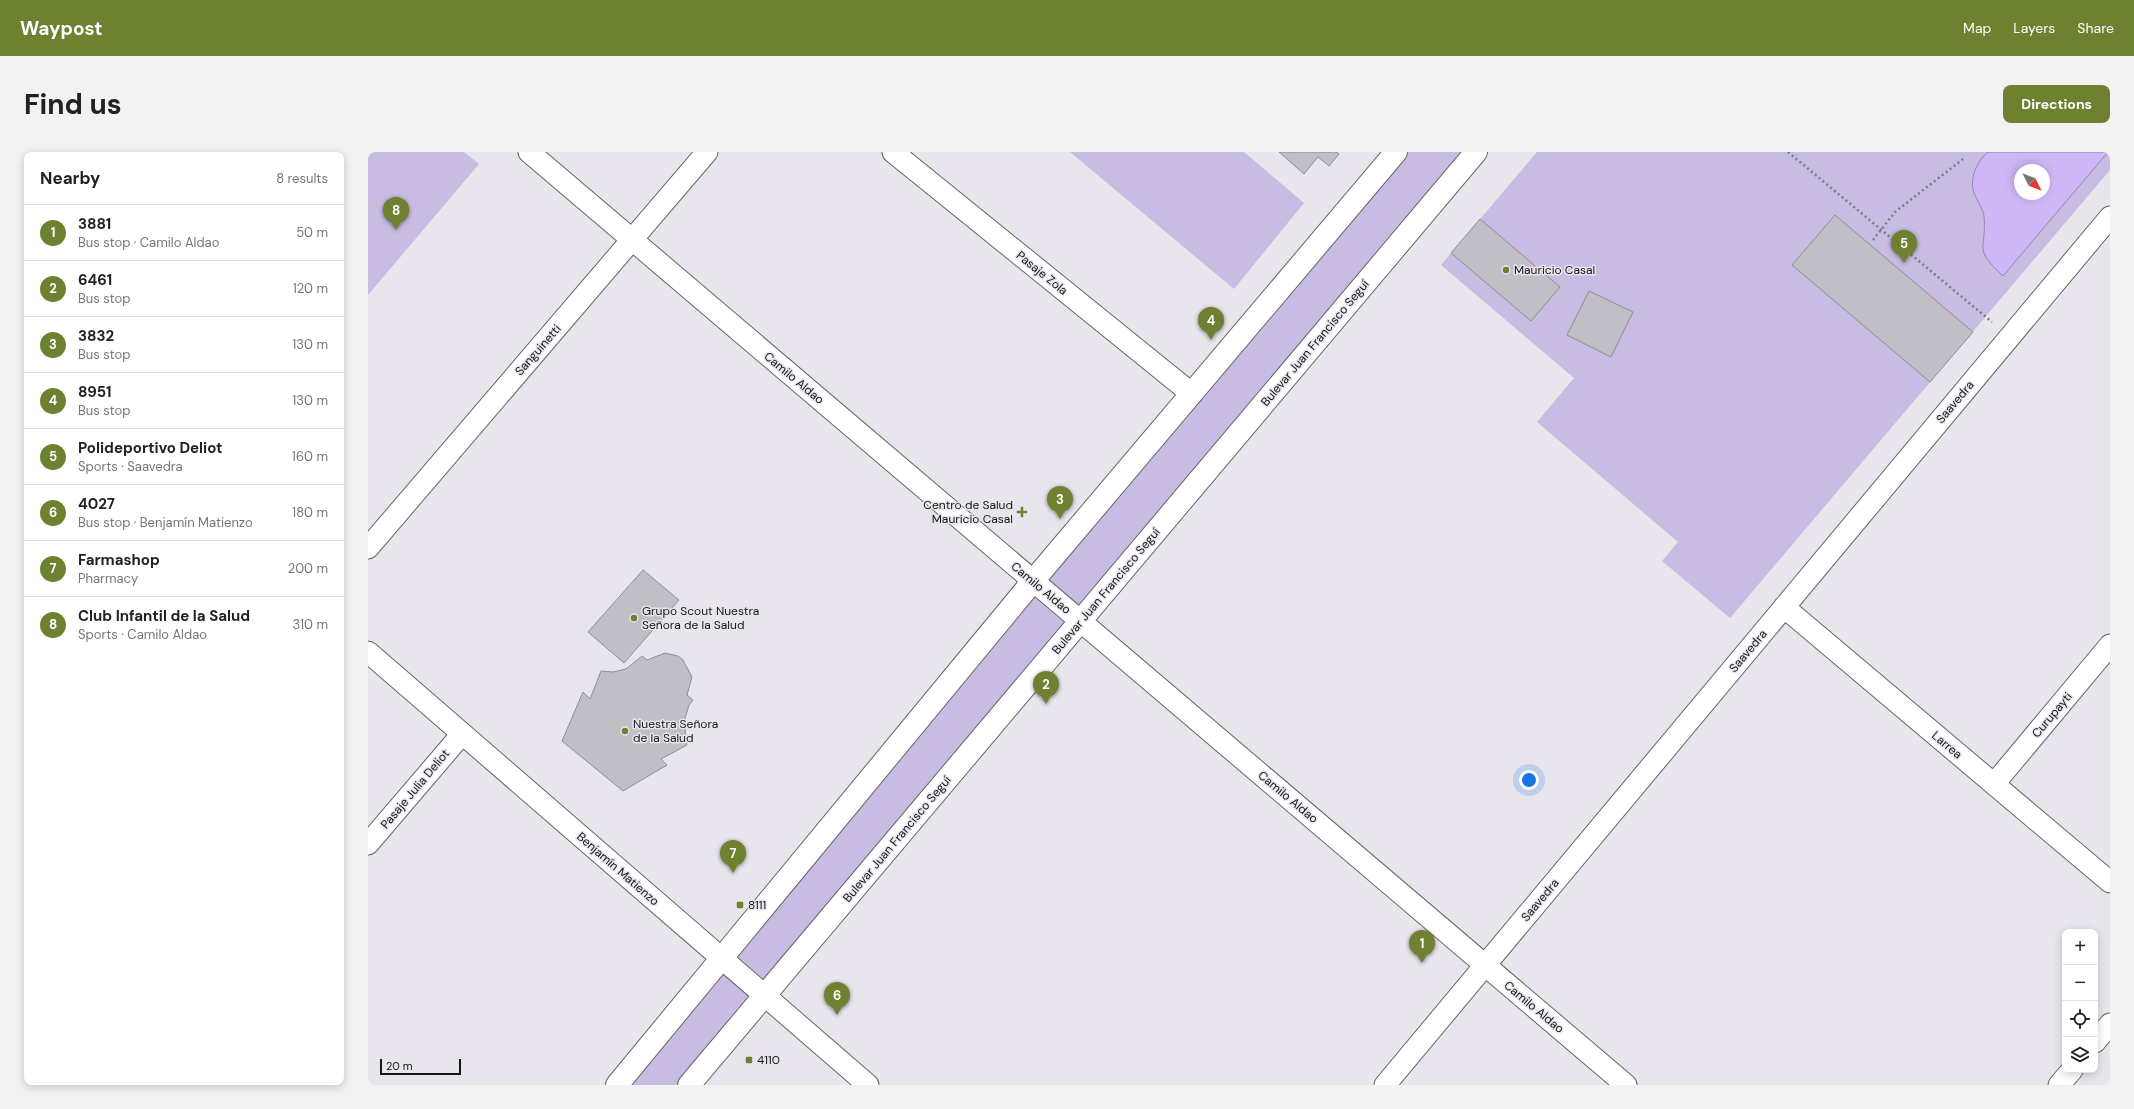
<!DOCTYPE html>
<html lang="en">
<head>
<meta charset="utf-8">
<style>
	body { margin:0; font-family:"DM Sans",sans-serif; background:#f2f2f2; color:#222 }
	.controls { position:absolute; right:12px; bottom:12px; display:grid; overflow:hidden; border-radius:8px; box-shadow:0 2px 10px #0003 }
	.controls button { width:36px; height:36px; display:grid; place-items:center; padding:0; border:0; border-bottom:1px solid #e0e0e0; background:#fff; color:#222; font:20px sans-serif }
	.compass { position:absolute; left:1646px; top:12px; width:36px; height:36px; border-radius:50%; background:#fff; box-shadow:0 2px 10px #0003; rotate:132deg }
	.scale { position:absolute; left:12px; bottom:10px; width:81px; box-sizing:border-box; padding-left:4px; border:2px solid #151417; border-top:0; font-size:11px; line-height:14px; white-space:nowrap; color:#151417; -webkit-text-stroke:3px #e8e5ed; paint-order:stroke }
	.you { position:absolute; left:1161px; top:628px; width:14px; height:14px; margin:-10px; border:3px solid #fff; border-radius:50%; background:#1a73e8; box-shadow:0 0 0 6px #1a73e833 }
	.badge { display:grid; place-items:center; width:26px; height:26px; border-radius:50%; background:#6e8130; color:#fff; font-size:13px; font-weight:700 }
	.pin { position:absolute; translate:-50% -33px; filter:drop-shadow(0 1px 2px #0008) }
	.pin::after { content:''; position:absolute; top:21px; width:14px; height:12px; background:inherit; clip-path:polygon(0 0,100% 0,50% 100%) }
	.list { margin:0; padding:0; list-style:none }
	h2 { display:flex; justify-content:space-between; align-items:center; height:52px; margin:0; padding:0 16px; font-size:17px }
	h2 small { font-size:13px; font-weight:400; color:#767676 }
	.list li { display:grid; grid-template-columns:26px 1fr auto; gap:12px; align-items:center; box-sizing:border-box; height:56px; padding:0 16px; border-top:1px solid #e0e0e0 }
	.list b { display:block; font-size:15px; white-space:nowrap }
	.list p { margin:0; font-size:13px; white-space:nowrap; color:#767676 }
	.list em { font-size:13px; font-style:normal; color:#767676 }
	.icon { flex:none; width:22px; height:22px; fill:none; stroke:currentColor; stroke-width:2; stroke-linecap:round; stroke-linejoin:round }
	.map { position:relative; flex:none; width:1742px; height:933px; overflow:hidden; border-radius:8px }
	header { display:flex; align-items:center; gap:24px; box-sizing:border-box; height:56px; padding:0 20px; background:#6e8130; color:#fff }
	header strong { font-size:19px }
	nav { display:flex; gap:22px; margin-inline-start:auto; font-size:14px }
	.intro { display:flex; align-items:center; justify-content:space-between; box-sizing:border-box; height:96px; padding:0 24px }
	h1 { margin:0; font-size:28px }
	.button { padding:10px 18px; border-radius:8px; background:#6e8130; color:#fff; font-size:14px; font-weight:700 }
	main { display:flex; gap:24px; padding:0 24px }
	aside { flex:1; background:#fff; border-radius:8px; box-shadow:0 2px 10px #0003 }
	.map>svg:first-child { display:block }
	.green { fill:#c9bce3; fill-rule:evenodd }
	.water { fill:#ceb7f6; stroke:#9686b3; fill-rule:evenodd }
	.building { fill:#c1bfc6; stroke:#908e95 }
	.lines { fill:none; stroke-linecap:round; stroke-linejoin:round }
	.street-casing { stroke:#67656c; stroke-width:23 }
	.secondary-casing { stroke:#67656c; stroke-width:24 }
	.path { stroke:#7f7d83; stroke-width:2.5; stroke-dasharray:2 3; stroke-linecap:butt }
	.street { stroke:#fff; stroke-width:21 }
	.secondary { stroke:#fff; stroke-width:22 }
	.poi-dot { fill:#6e8130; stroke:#e8e5ed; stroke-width:1.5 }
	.labels { text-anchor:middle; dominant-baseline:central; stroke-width:3; stroke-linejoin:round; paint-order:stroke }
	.poi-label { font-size:12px; fill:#151417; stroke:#e8e5ed; text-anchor:start }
	.street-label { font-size:12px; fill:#151417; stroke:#e8e5ed }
</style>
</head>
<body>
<header>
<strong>Waypost</strong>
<nav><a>Map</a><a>Layers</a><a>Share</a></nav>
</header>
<div class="intro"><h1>Find us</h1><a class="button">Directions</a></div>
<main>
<aside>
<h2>Nearby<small>8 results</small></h2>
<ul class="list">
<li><span class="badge">1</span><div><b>3881</b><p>Bus stop · Camilo Aldao</p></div><em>50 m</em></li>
<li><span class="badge">2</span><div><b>6461</b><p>Bus stop</p></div><em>120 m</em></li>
<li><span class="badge">3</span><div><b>3832</b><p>Bus stop</p></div><em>130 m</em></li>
<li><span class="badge">4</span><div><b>8951</b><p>Bus stop</p></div><em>130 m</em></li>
<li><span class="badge">5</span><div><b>Polideportivo Deliot</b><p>Sports · Saavedra</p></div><em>160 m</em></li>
<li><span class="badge">6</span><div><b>4027</b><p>Bus stop · Benjamín Matienzo</p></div><em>180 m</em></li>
<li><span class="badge">7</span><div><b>Farmashop</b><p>Pharmacy</p></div><em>200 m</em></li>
<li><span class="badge">8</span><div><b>Club Infantil de la Salud</b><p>Sports · Camilo Aldao</p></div><em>310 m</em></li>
</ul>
</aside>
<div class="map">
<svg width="1742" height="933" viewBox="0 0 1742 933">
	<rect width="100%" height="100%" fill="#e8e5ed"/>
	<path class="green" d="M0,0H96L111,12L0,143Z
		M702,0H876L936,51L866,137Z
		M1028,0H1108L321,933H249Z
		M1169,0H1742V18L1362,466L1294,409L1310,390L1169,270L1206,226L1073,113ZM1652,18H1676V42H1652Z"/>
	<path class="water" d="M1620,0H1740L1635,124C1604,95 1619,99 1616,64C1615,57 1609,48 1606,41C1601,27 1609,9 1620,0ZM1652,18H1676V42H1652Z"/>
	<path class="building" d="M911,0H969L971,2L961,14L950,5L936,22Z
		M1467,63L1605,180L1562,230L1424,113Z
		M1112,67L1192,135L1163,169L1083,101Z
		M1221,139L1265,160L1243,205L1199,183Z
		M275,418L311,448L256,511L220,480Z
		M297,501L310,504L315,508L324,525L319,543L325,548L321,553L316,570L319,593L293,607L299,613L255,639L194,589L215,540L222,547L233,519L245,520L258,517L274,504L279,508Z"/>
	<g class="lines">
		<defs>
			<path id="street" d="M161,0L1258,933
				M525,0L824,242
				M0,396L339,0
				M1416,455L1742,730
				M0,500L500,933
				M1626,632L1742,493
				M0,692L94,582
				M1727,890L1742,872
				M1017,933L1742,65
				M1691,933L1704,918"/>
			<path id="secondary" d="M249,933L665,429L1028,0
				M321,933L1108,0"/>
		</defs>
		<use href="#street" class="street-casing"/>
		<use href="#secondary" class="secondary-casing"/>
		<path class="path" d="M1420,0L1624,170
			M1505,88L1527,60L1595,7"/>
		<use href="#street" class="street"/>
		<use href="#secondary" class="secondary"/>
	</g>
	<g class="poi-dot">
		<circle cx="1138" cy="118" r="4"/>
		<path d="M652 354h4v4h4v4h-4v4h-4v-4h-4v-4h4z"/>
		<circle cx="266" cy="466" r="4"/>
		<circle cx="257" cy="579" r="4"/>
		<rect x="368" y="749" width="8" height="8" rx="2"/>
		<rect x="377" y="904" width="8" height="8" rx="2"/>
	</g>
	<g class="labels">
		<g class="poi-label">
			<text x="1146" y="118">Mauricio Casal</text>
			<text x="645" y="353" text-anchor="end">Centro de Salud<tspan x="645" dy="14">Mauricio Casal</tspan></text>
			<text x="274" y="459">Grupo Scout Nuestra<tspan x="274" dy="14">Señora de la Salud</tspan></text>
			<text x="265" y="572">Nuestra Señora<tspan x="265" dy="14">de la Salud</tspan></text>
			<text x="380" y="753">8111</text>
			<text x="389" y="908">4110</text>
		</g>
		<g class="street-label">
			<text transform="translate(674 121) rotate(39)">Pasaje Zola</text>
			<text transform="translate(947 191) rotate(-50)">Bulevar Juan Francisco Seguí</text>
			<text transform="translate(170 198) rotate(-49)">Sanguinetti</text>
			<text transform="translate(426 226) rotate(40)">Camilo Aldao</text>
			<text transform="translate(1587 250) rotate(-50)">Saavedra</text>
			<text transform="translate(673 436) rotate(40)">Camilo Aldao</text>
			<text transform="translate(738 439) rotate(-50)">Bulevar Juan Francisco Seguí</text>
			<text transform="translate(1380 499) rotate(-50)">Saavedra</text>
			<text transform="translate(1684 563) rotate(-50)">Curupayti</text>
			<text transform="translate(1579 593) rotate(40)">Larrea</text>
			<text transform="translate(47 637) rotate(-50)">Pasaje Julia Deliot</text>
			<text transform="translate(920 645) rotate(40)">Camilo Aldao</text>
			<text transform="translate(529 687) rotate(-50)">Bulevar Juan Francisco Seguí</text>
			<text transform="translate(250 717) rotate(41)">Benjamín Matienzo</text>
			<text transform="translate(1172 748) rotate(-50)">Saavedra</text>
			<text transform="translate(1166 855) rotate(40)">Camilo Aldao</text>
		</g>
	</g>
</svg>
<div class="controls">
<button>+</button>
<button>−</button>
<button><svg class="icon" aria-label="locate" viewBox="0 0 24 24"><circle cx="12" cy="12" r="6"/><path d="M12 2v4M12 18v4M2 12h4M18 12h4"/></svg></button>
<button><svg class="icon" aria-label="layers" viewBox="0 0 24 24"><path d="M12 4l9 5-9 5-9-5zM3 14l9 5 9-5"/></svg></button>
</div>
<svg class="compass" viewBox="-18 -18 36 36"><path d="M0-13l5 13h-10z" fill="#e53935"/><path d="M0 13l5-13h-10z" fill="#767676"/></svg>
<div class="scale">20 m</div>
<div class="you"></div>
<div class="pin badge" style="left:1054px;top:811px">1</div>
<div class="pin badge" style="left:678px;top:552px">2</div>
<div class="pin badge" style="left:692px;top:367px">3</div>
<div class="pin badge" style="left:843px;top:188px">4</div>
<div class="pin badge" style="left:1536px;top:111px">5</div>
<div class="pin badge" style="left:469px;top:863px">6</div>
<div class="pin badge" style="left:365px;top:721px">7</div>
<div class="pin badge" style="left:28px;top:78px">8</div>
</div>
</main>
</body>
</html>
